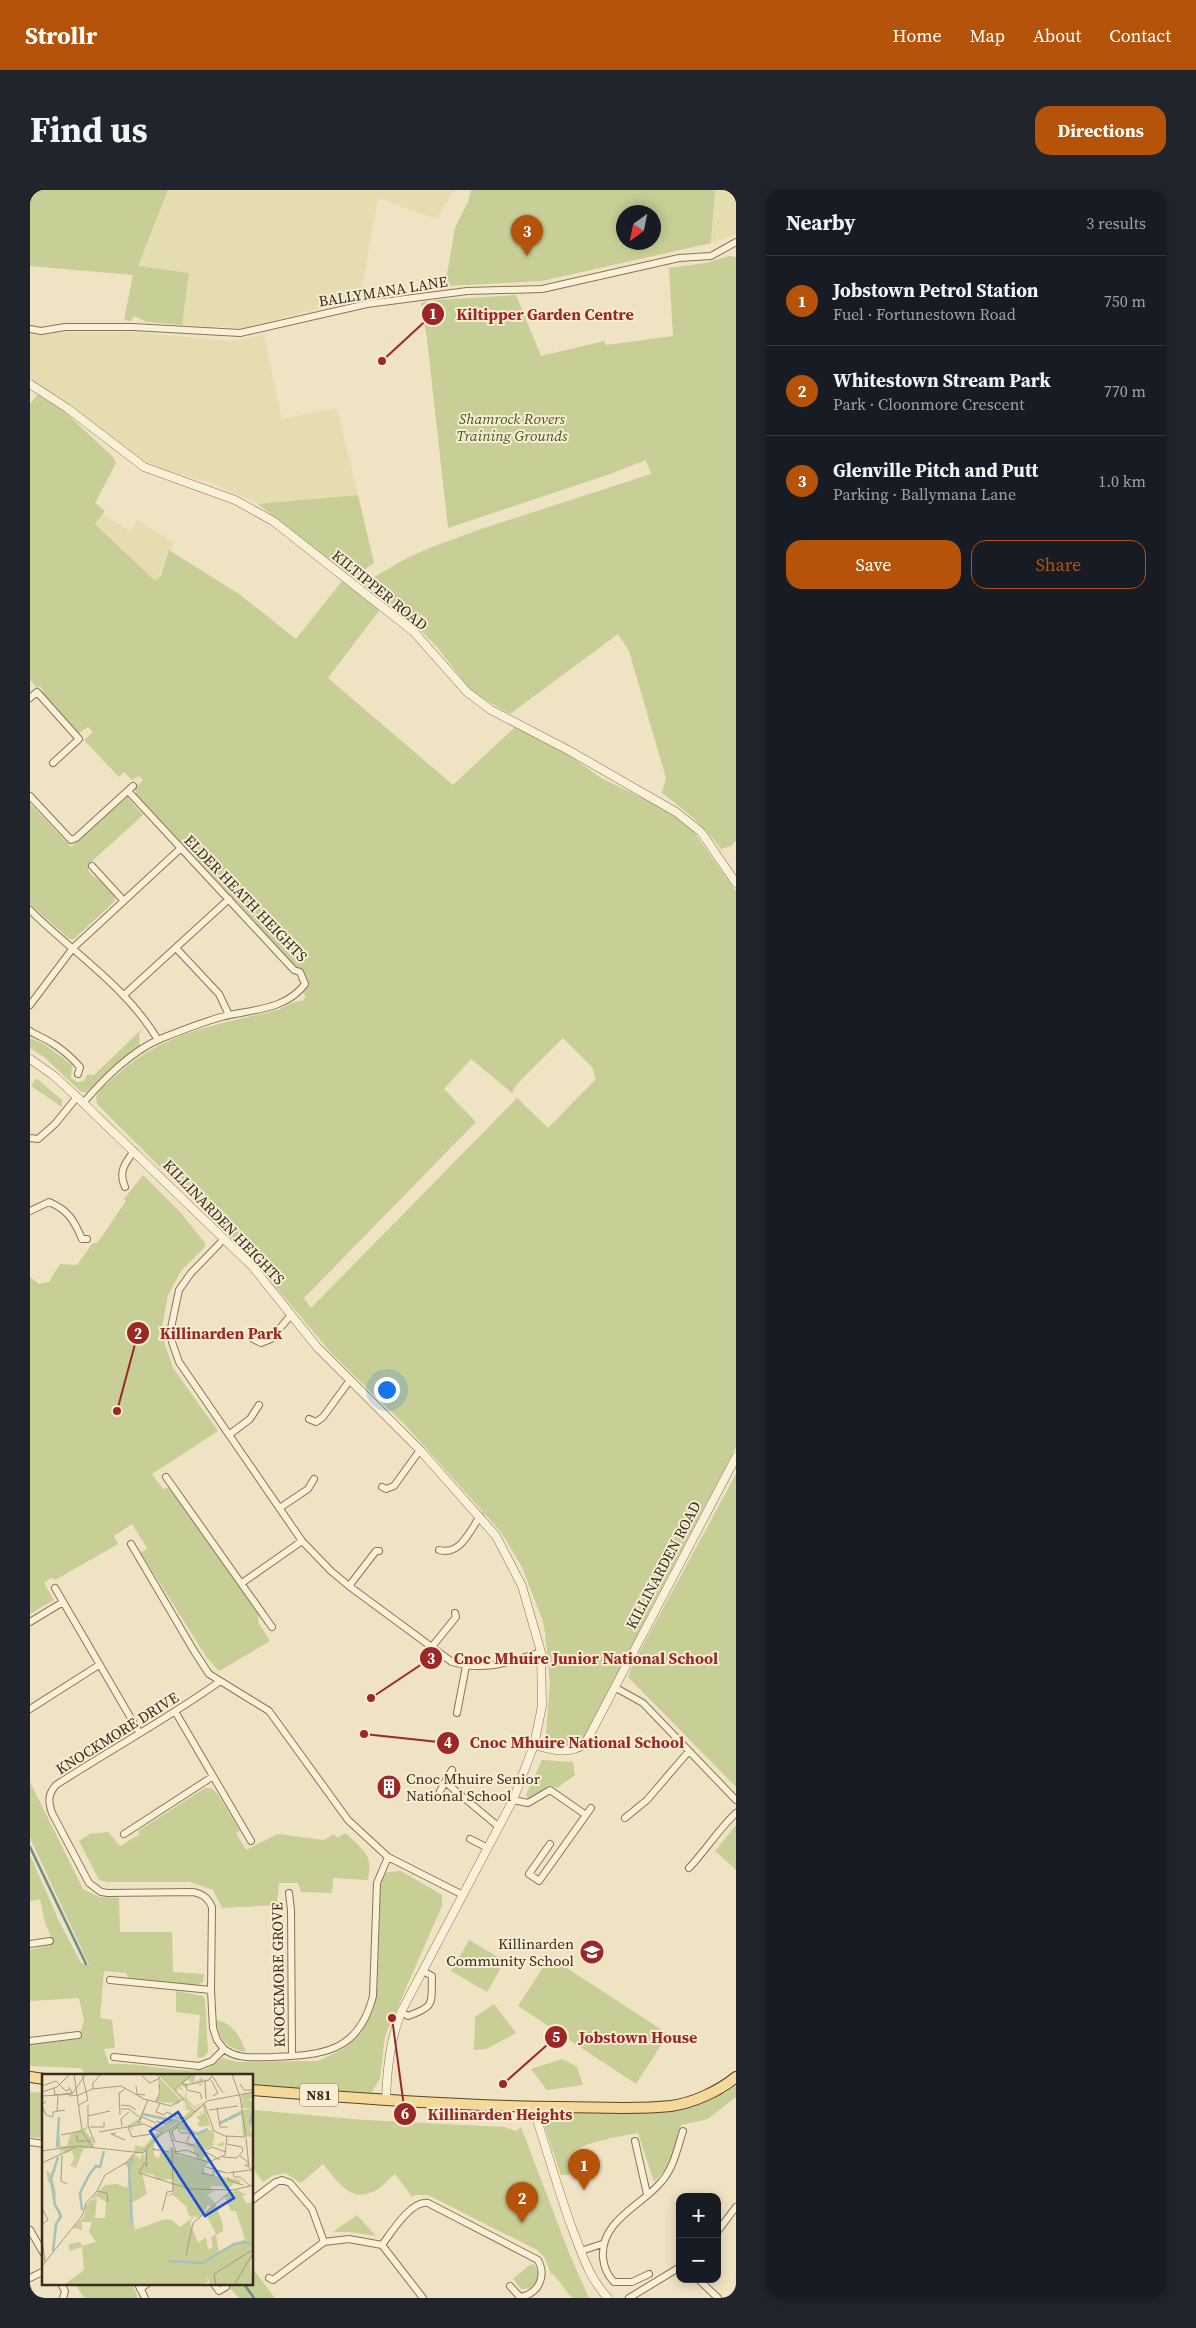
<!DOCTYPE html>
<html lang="en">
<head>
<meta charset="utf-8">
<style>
	body { margin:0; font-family:"Source Serif 4",serif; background:#20242c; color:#f1f3f6 }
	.controls { position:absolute; right:15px; bottom:15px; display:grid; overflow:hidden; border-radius:10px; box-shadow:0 2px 12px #0003 }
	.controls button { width:45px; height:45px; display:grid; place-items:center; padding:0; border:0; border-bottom:1px solid #363941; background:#171b24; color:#f1f3f6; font:25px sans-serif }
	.compass { position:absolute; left:586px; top:15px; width:45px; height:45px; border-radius:50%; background:#171b24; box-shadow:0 2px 12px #0003; rotate:213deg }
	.you { position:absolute; left:356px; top:1199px; width:18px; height:18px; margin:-12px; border:4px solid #fff; border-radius:50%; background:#1a73e8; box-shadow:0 0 0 8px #1a73e833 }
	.badge { display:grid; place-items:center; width:32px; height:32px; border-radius:50%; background:#b45309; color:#fff; font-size:16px; font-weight:700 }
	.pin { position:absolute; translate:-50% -41px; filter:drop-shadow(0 1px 2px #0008) }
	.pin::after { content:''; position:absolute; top:26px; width:18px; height:15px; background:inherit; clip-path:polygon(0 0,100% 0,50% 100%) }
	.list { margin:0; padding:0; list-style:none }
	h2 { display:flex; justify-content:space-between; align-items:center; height:65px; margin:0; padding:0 20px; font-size:21px }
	h2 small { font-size:16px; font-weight:400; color:#9ea1a6 }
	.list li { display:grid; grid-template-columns:32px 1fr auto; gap:15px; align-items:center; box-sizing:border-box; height:90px; padding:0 20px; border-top:1px solid #363941 }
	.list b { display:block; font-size:19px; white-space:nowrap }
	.list p { margin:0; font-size:16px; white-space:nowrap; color:#9ea1a6 }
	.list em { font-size:16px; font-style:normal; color:#9ea1a6 }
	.actions { display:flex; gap:10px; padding:15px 20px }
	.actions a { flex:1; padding:11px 0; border:1px solid #b45309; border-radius:15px; text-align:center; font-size:18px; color:#b45309 }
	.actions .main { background:#b45309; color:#fff }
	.map { position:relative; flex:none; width:706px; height:2108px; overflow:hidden; border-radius:15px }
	header { display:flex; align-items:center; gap:30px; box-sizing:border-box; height:70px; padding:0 25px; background:#b45309; color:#fff }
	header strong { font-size:24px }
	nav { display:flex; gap:28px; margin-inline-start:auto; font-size:18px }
	.intro { display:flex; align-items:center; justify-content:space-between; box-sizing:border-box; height:120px; padding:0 30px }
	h1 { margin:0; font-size:35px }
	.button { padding:12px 22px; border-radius:15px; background:#b45309; color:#fff; font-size:18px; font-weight:700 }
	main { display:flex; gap:30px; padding:0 30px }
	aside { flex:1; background:#171b24; border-radius:15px; box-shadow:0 2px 12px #0003 }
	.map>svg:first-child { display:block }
	.farmland { fill:#e5ddb0 }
	.green { fill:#c7ce96; fill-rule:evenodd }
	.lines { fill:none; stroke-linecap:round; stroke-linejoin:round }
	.stream { stroke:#6c9188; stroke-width:2.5 }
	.minor-casing { stroke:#8a7459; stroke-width:8 }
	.tertiary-casing { stroke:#8a7459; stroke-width:9 }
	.primary-casing { stroke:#58422d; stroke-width:12 }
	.minor { stroke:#faf0d7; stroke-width:6 }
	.tertiary { stroke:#faf0d7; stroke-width:8 }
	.primary { stroke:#f4d99a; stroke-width:10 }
	.labels { text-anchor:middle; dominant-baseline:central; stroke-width:4; stroke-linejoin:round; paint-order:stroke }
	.shield { fill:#f7edd3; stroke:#736654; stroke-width:1 }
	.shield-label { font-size:14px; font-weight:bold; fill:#3a2c1e }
	.street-label { font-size:15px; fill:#3a2c1e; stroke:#f7edd3 }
	.park-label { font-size:15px; font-style:italic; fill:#495724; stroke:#f7edd3 }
	.poi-label { font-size:15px; fill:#3a2c1e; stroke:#f7edd3; text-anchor:start }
	.inset-river { fill:none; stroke:#a5c2ba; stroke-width:2.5 }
	.inset-road { fill:none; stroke:#a79a81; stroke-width:1 }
	.view { fill:#1d4ed8; fill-opacity:0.15; stroke:#1d4ed8; stroke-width:2.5 }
	.inset-edge { fill:none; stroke:#3a2c1e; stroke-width:2.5 }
	.leader { fill:none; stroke:#9b2827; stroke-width:2 }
	.callout-dot { fill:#9b2827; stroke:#f7edd3; stroke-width:2 }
	.mark-label { font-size:15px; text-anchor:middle; font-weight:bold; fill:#fff }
	.callout-label { font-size:16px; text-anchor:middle; font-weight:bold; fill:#9b2827; stroke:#f7edd3; stroke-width:4; stroke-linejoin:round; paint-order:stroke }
</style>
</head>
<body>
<header>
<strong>Strollr</strong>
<nav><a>Home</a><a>Map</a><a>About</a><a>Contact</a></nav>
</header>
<div class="intro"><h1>Find us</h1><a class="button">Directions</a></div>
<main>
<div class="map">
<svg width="706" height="2108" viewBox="0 0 706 2108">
	<rect width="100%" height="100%" fill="#efe3c3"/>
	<path class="farmland" d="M138,0H425L406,29L348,8L330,108L213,138L152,135L159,83L108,76Z
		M685,0H706V44L682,53Z
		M105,142L197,151L234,145L252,229L307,218L328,305L228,314L184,294L120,276L81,250L39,214L0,189V143Z
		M72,324L100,341L107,330L144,353L126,392L65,334Z"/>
	<path class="green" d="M0,0H138L108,76L159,83L152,135L117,132L104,126L101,131L94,130L103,85L0,76Z
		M441,0H685L681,53L512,91L415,96L425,38L438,12ZM624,22V52H594V22Z
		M699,66L706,67V651L701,656L691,659C674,636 655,620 632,603L636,588L599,461L588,444L480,524L442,502L407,457L383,433L330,395L379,367L402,357L451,339L621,284L616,270L580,284L418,338L397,149L391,113L407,110L486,105L511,166L574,151L576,155L643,146L639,78L676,73Z
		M8,204L36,223L84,268L86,273L65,313L75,321L65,334L125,391L131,385L139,360L209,404L266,449L312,391L351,418L298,488L423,595L485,537L527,557L571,588L637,620L663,641L706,701V1257L621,1418L560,1540L547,1555C532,1558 521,1558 516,1542L520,1493L515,1442L512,1429L492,1377L471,1342L377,1237L303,1165L223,1070L67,914L66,906C72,897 82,890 90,882C139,840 188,835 247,820C256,817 263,810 272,811L276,807L273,803L277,791L272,780L260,772L106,604L105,598L113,590L109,586L102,590L94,582L89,587L54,550L63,542L58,537L49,543L11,502L13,500L10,496L7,498L0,490V214ZM533,848L562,877L566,889L518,938L487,908L281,1118L274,1108L446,932L414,899L441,869L482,903L486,895Z
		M328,305L344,373L321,389L228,314Z
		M97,607L113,625L60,673L58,680C62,689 86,696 85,711L44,749H39L0,714V613L41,657Z
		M113,838L109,844L110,858L57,902H51L14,867L0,858V848L14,854L42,875L41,888L47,892L54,891L57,885H64Z
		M6,888L32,910V917L1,896Z
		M113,985L150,1022L175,1053V1057L151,1081L138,1105L131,1143L143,1178L188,1241L122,1284L133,1299L139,1298L229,1424L228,1432L240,1451L189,1481L177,1468L111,1363L117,1358L102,1334L84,1346L88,1354L25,1390L21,1388L14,1393L24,1410L0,1424V1087L9,1094L19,1092L30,1074L47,1075L62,1054L68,1052L96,1011L94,1009Z
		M706,1284V1597L598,1487L603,1474Z
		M512,1570L543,1572L545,1585L527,1598L519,1595L504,1608L498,1609L496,1605Z
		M0,1592L53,1699L69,1707L89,1708L90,1742H142L143,1782L174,1784L173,1792L167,1795L99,1789L96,1783L74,1781L70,1828L82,1830L85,1858L74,1859L79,1874C109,1872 139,1882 168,1880C177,1880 186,1874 192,1868L207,1872L288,1871L313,1859L331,1843L344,1818L348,1785L350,1693L357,1682L371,1681L412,1705V1716L355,1846L350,1889L341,1903L223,1896L222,1886H56L51,1878L0,1876V1854L49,1849L54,1830L49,1808L0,1811V1760L24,1754L15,1733L10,1709L0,1711V1665L28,1729L51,1773L59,1775L0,1648Z
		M175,1598H181L187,1603L210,1641L206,1643L216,1660L248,1644L294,1650L304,1644L307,1648L316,1643C334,1662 343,1663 338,1690L303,1688L302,1703L271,1702L268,1693H249L247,1715L192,1718L183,1700L160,1692H78L69,1690L49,1651L60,1644L78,1642L90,1656L110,1644L108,1641Z
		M706,1635V1680L685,1661Z
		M439,1750L475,1771L457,1802L421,1781Z
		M520,1767L638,1844L606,1894L488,1816Z
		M146,1801L173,1806L175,1810L178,1862L174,1867L167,1868L170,1825L146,1822Z
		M464,1814L486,1843L456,1859L444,1860L445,1827Z
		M186,1830C201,1831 212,1849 216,1862C196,1858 189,1850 186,1830Z
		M532,1869L547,1877L553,1895L517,1900L501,1879Z
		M706,1896V1907L678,1929L651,1935L640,1975L624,1992L608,1943C590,1947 550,1951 540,1966C536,1972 539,1979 540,1985H531L514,1935L516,1928L525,1923L539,1921L649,1919L650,1920L695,1903Z
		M0,1902L14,1903V1948L0,1947Z
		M223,1920L335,1930L474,1937L486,1941L491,1937L539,2063L559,2108H542L524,2085L521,2084L515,2068L507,2060L398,2005H385L382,2007L365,1984C358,1989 349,2001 340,2003C318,2011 305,1988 293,1974L271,1993L255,1983L242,1986L233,1992L223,1978Z
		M327,2025L346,2046L320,2042H303Z
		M504,2074L509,2085L508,2090L499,2099H491L483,2089L498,2076Z
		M223,2079L245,2108H209L196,2094H222Z
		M102,2094L108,2108H54L46,2095Z"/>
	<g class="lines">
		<path class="stream" d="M0,1657L56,1774
			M214,2094L224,2108"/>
		<defs>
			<path id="minor" d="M0,139L11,141L35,137H103L210,143L337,114L437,101L512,99L649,68L681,66L706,52
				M0,508L7,502L49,549L23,573
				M0,606L41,650L46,648L103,596
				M62,676L94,711
				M0,720C43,763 96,796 128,850
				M146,758L189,804L199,825
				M94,805L199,709
				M0,815L43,758L151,658
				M0,841C7,846 15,848 22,853C32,859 42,868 50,877L48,884
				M53,913C74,889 100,862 130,849C150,841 170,833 191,827C221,819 255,821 275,794L270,782L264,780L98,601
				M0,948L8,949L25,934L47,907
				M95,997C88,982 95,973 104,961
				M0,1021L19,1012C38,1020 44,1030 52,1049H57
				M194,1049L161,1083L149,1100L141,1138L142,1152L149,1172L272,1351L301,1381L319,1396L422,1472C457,1482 478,1472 511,1462
				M223,1149L231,1153L241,1149L261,1125
				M279,1229L286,1232L293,1227L320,1190
				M200,1244L220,1229L229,1215
				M136,1287L242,1437
				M352,1297L356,1299L364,1296L390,1260
				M251,1317L278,1299L284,1289
				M101,1354L164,1461L179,1484L239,1521L318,1630L358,1667L433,1705
				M409,1360C430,1366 440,1341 450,1326
				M212,1393L272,1351
				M319,1396L346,1361H349
				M25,1398L109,1542
				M0,1432L33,1412
				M401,1458L426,1427L425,1423
				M189,1492C137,1529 80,1560 26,1595C18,1604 18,1611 22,1623L59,1693L71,1702L78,1703L163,1702C173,1704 178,1708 182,1717L181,1800L183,1838L187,1850L194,1859
				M586,1498L613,1513L706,1610
				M0,1519L69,1475
				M146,1523L221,1651
				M427,1523L436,1476
				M415,1592L469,1637
				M410,1601L422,1580
				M483,1610L498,1613L520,1600L556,1625
				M595,1628L617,1610L659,1561
				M94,1644L182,1587
				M440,1649L458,1658
				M520,1654L499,1684L509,1691L561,1618
				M659,1678C676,1660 688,1640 706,1623
				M259,1703L261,1720L262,1866
				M0,1754L20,1751
				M80,1790L181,1800
				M371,1822L378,1826C406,1816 401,1814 402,1786L393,1781
				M0,1851L48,1845
				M84,1867L169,1876L182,1871L194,1859C208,1870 225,1867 242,1867C292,1865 329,1863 343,1806L347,1693L358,1667
				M605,1951L617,2004
				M0,1952L14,1954
				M222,2010L246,1992L252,1990L260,1993L282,2019L294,2052
				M0,2040L14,2064
				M687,2042L706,2017
				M352,2055C361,2043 381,2010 398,2013L508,2070C517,2087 508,2104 490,2107L480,2096
				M551,2061L572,2054
				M619,2084L602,2092H584C577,2085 574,2077 573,2068C570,2030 612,2016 632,1991C644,1977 647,1959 653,1941
				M0,2088L14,2081
				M239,2088L243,2090L294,2052L319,2049L352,2055L393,2108
				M668,2089L688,2108
				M31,2094L35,2101L33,2108
				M108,2094L115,2108
				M184,2094L189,2101L196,2097
				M110,2099L117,2094
				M599,2108L650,2077"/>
			<path id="tertiary" d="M0,194L37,218L114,277L205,310L243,331L384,442L437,502L461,520L538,560L646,622L671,642L706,693
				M0,869L23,885L47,907L222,1076L287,1157L390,1260L466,1346L492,1396L511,1462L512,1516L504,1555L483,1610L371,1822C360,1851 357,1879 356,1910
				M504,1555C523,1560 538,1565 555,1554L706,1267
				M503,1917C516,1958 528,2000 543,2041C553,2066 559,2088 578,2108"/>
			<path id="primary" d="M0,1887L14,1889
				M222,1900C325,1908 427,1916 530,1917C566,1917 605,1920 641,1916C663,1913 689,1901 706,1887"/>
		</defs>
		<use href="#minor" class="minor-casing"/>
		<use href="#tertiary" class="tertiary-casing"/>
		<use href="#primary" class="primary-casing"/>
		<use href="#minor" class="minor"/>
		<use href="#tertiary" class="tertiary"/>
		<use href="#primary" class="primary"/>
	</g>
	<defs>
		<symbol id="building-disc" viewBox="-11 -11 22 22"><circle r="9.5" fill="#9b2827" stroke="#f7edd3"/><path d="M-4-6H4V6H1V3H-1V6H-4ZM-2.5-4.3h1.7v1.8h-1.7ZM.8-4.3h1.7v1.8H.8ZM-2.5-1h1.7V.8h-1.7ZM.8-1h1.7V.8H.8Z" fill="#fff"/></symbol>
		<symbol id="school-disc" viewBox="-11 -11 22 22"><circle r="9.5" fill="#9b2827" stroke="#f7edd3"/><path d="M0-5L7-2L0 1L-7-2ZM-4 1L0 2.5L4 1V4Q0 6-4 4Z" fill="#fff"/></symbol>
	</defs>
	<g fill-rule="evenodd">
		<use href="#building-disc" x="345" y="1583" width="28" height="28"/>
		<use href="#school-disc" x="548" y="1748" width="28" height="28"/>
	</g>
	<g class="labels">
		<rect class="shield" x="270" y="1893.5" width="38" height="23" rx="4"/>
		<g class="shield-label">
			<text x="289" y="1905">N81</text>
		</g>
		<g class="street-label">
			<text transform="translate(353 101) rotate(-9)">BALLYMANA LANE</text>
			<text transform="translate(350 400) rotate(39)">KILTIPPER ROAD</text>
			<text transform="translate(216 708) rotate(46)">ELDER HEATH HEIGHTS</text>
			<text transform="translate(194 1032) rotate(46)">KILLINARDEN HEIGHTS</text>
			<text transform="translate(633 1375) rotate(-62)">KILLINARDEN ROAD</text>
			<text transform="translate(87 1543) rotate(-32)">KNOCKMORE DRIVE</text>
			<text transform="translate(248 1785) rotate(-91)">KNOCKMORE GROVE</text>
		</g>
		<g class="park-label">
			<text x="482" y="228">Shamrock Rovers<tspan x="482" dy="17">Training Grounds</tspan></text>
		</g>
		<g class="poi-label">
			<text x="376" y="1588">Cnoc Mhuire Senior<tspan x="376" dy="17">National School</tspan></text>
			<text x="544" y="1753" text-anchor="end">Killinarden<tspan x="544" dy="17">Community School</tspan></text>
		</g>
	</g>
	<g transform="translate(12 1884)">
		<rect width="211" height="211" fill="#efe3c3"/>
		<path d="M118,0H154L152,8L157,6V10L160,9L157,6L158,3L164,7L171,3L166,7L161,6L160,11L158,12L154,8L149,10L147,5L141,9L146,11L144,14L138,11L141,17L136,14L135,18L143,24L144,15L145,25L153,33L163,26L153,35L132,16L141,8L131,14ZM118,4L139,26L136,30L113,27L119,18L116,7ZM211,18V23L207,25L211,30L208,57L211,63L201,62L199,40L178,51L177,48L200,36L210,35L200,34L199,21ZM162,29L169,56L167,51L159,53L155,50L158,47L154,42H159L157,39L159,37V41L162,39L161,32L141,50L145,49V54L149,52V56L155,58L170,56L173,62L170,69L175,71L182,67L181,73L173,70L164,75L161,86L175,90L166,89L160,97L170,102V94L183,99L173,98V102L199,106L197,111L192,109L186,116L180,112H169V116L174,117L165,120L173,129L181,151V157L174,161L177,179L203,165L194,137H189L182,122L196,115L199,119L205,120L200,122L205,130L211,127V177L208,189L211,211H168L165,200L166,208L156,211H22L42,196L40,173L27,177V170L38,168L40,172L54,168L47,158L50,148H40V156L30,154L42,143L43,132L49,126L55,125L53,144H63L64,128L56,123L49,125L63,111L75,110L85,114L88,95L82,90L92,80L98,85L100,79L103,83V78L92,80L93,71L102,73L114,59H120L112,70V82L117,84L119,77L129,79L128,74L129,72L136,81L161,87L151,78L153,75L144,71L145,69L152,71L156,62L136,54L131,56L130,65L128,56ZM100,99L112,101L115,106L131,105V118L124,123L131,121L145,133L146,140L150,144L138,153L130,146L123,145L93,156L88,130L105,120ZM166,131L169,132L163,139L174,160L169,163L171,173L166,175L164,163L156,169L148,148L152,142L156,144L155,139L157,143L160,141ZM143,30L151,37L150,39L121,58L113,53L115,46L114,52L117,54L132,47L101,41L98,46L102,49L87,52H90L92,56L85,52L98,44L104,31L102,39L138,46L149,36H144ZM46,52L43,58L50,64L52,73L41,75L34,94L28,92L32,85L30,76L23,80L22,76L18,79L19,74H15L17,57L19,72H25L28,61ZM18,82L10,104L14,118L13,130L19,138V146L17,147L16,135L12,131L10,109L6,108L4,96L9,100Z" fill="#c7ce96" fill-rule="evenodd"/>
		<path class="inset-river" d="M100,40L136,48M178,49L199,39M208,51L211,35M143,53L155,60L166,55M15,73L17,43M40,136L38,119L47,101L54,92L58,93L62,77M90,149L87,92L91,84M11,177L14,150L19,142L13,131L9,105L16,83M127,187L160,189L192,170L203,168L212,171"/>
		<path class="inset-road" d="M32,0L40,56M117,0L153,38M190,0L198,23L204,63M100,2L108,9L118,4L114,0M171,3L181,19M169,6L176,19L171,22M163,7L164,25M140,9L145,11L167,6L171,0M198,10L202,16H212M144,11L145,16L158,19L160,25M0,12L14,7L24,17L28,15M94,12L95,20L103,21M12,14L13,21L23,20L30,19L27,13M51,15V9L59,0M132,15L151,0M0,18L15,13L28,0M0,22L30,20L44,0M27,22L37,21L50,15L79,12L102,25L129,32L141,25M4,27L0,31L4,41L11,43M114,28L118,18L117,10M118,29L114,38L122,41L125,38M162,29L172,57L183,62L203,63M37,31L46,26L40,0M46,31V52M79,31L88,32L94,36M175,34L178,53H186M79,35H87L97,43M167,36L196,32M15,38L16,22M125,38L138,45L143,43M78,41L77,19L83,15M11,42V38L23,36M46,42L68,37M98,46L100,43L114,49M114,47L123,50L130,47M96,49L106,26M46,52L53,69M80,52L79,45L87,38M48,53H62V48M85,53L102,50L121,59M86,53L90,63L110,60M135,53L139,59H148L145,68M127,56L134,79L167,88L183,81L185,62M40,57L51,74M57,58L85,53M74,59L69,60L83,66M19,61L40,57M35,61V67H48M204,64L207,93L212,100M129,66L152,71M133,66L130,58L135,53M110,75L128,78M165,76L170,73L184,78M0,77L34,72M132,78L145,76L156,81V86M164,78L178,86M20,81L19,107L25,110M198,82L206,88V92L202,91M181,83L195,84L201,77L200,73L185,70M103,88L97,99L148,115L191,116L212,111M0,89L36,72L101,79L115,63L146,44L165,27L212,18M105,89L104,93L105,76M164,93L185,99M162,95L160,99L172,102M191,97L192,103H198L208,112M186,99L208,96M186,103V106L201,111M55,117L65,119L66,128M0,134L6,146L0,150M120,137L125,118L131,117L130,74M0,165L3,188M144,181L151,149L190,116M0,192L40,142L44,129L55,117L63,101L85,88L92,80M174,211L172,200L212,175M192,211L212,178"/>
		<path class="view" d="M136,38L192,124L163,142L108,57Z"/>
		<rect width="211" height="211" class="inset-edge"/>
	</g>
	<path class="leader" d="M352 171L403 124M87 1221L108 1143M341 1508L401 1468M334 1544L418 1553M473 1894L526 1847M362 1828L375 1924"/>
	<g class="callout-dot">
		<circle cx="352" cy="171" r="5"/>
		<circle cx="87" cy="1221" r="5"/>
		<circle cx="341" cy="1508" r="5"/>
		<circle cx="334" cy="1544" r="5"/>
		<circle cx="473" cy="1894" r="5"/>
		<circle cx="362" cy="1828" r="5"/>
		<circle cx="403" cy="124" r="12"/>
		<circle cx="108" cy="1143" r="12"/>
		<circle cx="401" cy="1468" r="12"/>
		<circle cx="418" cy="1553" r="12"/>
		<circle cx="526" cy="1847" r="12"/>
		<circle cx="375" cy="1924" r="12"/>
	</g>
	<g class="mark-label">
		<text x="403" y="129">1</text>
		<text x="108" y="1149">2</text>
		<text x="401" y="1474">3</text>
		<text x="418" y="1558">4</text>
		<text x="526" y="1852">5</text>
		<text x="375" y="1929">6</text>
	</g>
	<g class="callout-label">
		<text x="515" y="130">Kiltipper Garden Centre</text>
		<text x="191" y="1149">Killinarden Park</text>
		<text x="556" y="1474">Cnoc Mhuire Junior National School</text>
		<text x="547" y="1558">Cnoc Mhuire National School</text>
		<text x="608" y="1853">Jobstown House</text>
		<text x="470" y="1930">Killinarden Heights</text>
	</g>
</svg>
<div class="controls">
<button>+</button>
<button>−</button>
</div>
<svg class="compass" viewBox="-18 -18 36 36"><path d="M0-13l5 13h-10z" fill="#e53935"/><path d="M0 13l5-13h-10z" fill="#9ea1a6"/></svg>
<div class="you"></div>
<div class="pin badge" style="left:554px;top:2000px">1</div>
<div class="pin badge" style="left:492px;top:2033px">2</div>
<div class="pin badge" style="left:497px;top:66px">3</div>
</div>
<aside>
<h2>Nearby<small>3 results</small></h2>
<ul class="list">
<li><span class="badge">1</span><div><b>Jobstown Petrol Station</b><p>Fuel · Fortunestown Road</p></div><em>750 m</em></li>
<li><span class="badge">2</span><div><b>Whitestown Stream Park</b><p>Park · Cloonmore Crescent</p></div><em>770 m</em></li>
<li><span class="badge">3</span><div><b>Glenville Pitch and Putt</b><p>Parking · Ballymana Lane</p></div><em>1.0 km</em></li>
</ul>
<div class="actions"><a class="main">Save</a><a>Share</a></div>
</aside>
</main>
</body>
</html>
